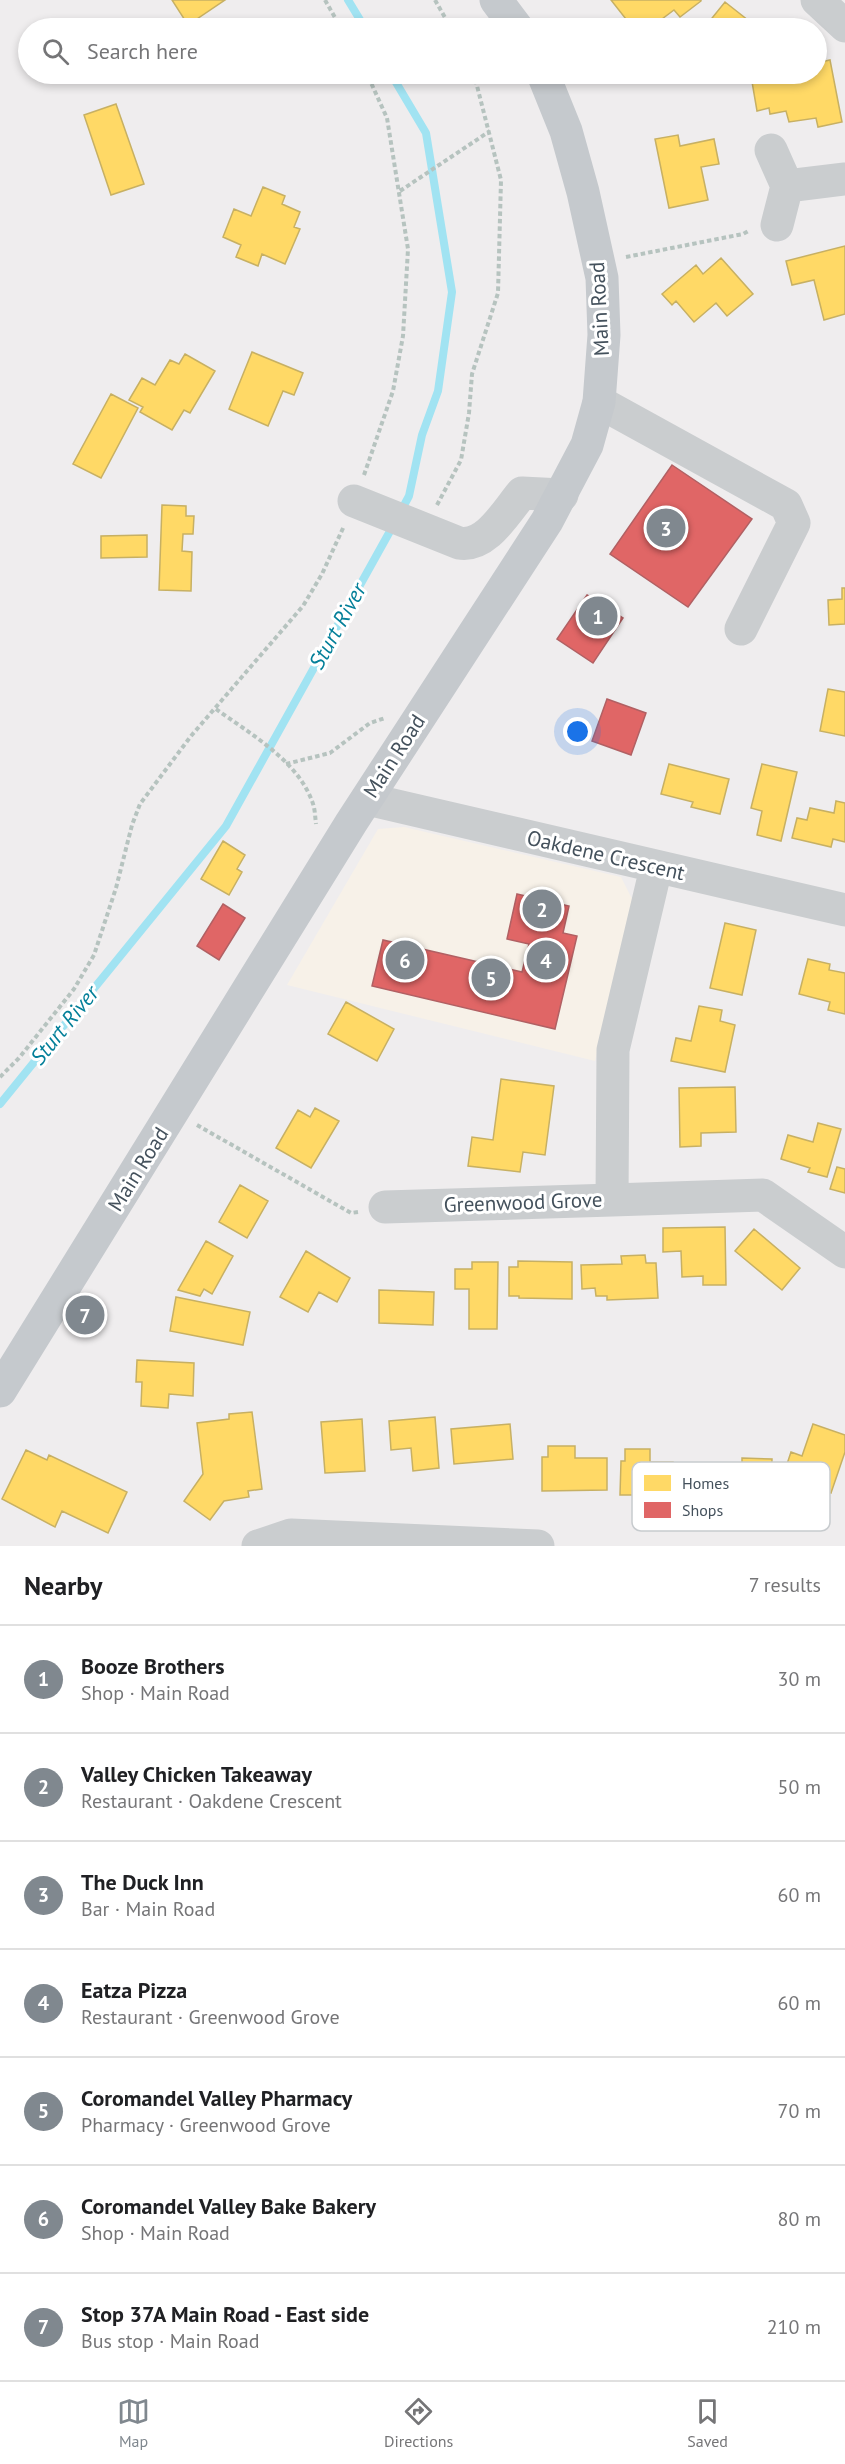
<!DOCTYPE html>
<html lang="en">
<head>
<meta charset="utf-8">
<style>
	body { margin:0; font-family:"PT Sans",sans-serif; background:#f6f6f6; color:#202124 }
	.you { position:absolute; left:578px; top:732px; width:21px; height:21px; margin:-15px; border:4px solid #fff; border-radius:50%; background:#1a73e8; box-shadow:0 0 0 9px #1a73e833 }
	.badge { display:grid; place-items:center; width:39px; height:39px; border-radius:50%; background:#80888f; color:#fff; font-size:20px; font-weight:700 }
	.pin { position:absolute; translate:-50% -50%; border:3px solid #fff; box-shadow:0 2px 6px #0006 }
	.list { margin:0; padding:0; list-style:none }
	h2 { display:flex; justify-content:space-between; align-items:center; height:78px; margin:0; padding:0 24px; font-size:26px }
	h2 small { font-size:20px; font-weight:400; color:#757577 }
	.list li { display:grid; grid-template-columns:39px 1fr auto; gap:18px; align-items:center; box-sizing:border-box; height:108px; padding:0 24px; border-top:2px solid #e0e0e0 }
	.list b { display:block; font-size:22px; white-space:nowrap }
	.list p { margin:0; font-size:20px; white-space:nowrap; color:#757577 }
	.list em { font-size:20px; font-style:normal; color:#757577 }
	.icon { flex:none; width:33px; height:33px; fill:none; stroke:currentColor; stroke-width:2; stroke-linecap:round; stroke-linejoin:round }
	.map { position:relative; flex:none; width:845px; height:1546px; overflow:hidden }
	.search { position:absolute; background:#fff; box-shadow:0 3px 9px #0003; left:18px; right:18px; top:18px; height:66px; display:flex; align-items:center; gap:15px; box-sizing:border-box; padding:0 21px; border-radius:33px; color:#757577; font-size:22px }
	.sheet { height:834px; background:#fff }
	nav { display:flex; justify-content:space-around; align-items:center; box-sizing:border-box; height:84px; border-top:2px solid #e0e0e0; background:#fff; font-size:16px; color:#757577 }
	nav a { display:grid; justify-items:center; gap:3px }
	nav .on { color:#80888f }
	.map>svg:first-child { display:block }
	.commercial { fill:#f7f1e8 }
	.homes { fill:#ffd966; stroke:#c7b063; stroke-width:1.5 }
	.shops { fill:#e06666; stroke:#b16063; stroke-width:1.5 }
	.lines { fill:none; stroke-linecap:round; stroke-linejoin:round }
	.stream { stroke:#a1e3f2; stroke-width:8 }
	.path { stroke:#b6c3bf; stroke-width:4; stroke-dasharray:4.5 3; stroke-linecap:butt }
	.minor { stroke:#cacdcf; stroke-width:33 }
	.major { stroke:#c5c9cd; stroke-width:33 }
	.labels { text-anchor:middle; dominant-baseline:central; stroke-width:6; stroke-linejoin:round; paint-order:stroke }
	.street-label { font-size:21px; fill:#44515c; stroke:#fff }
	.water-label { font-size:22px; font-style:italic; fill:#037f99; stroke:#fff }
	.key { fill:#fff; stroke:#c7cbce; stroke-width:1.5 }
	.key-label { font-size:16px; fill:#44515c }
</style>
</head>
<body>
<div class="map">
<svg width="845" height="1546" viewBox="0 0 845 1546">
	<rect width="100%" height="100%" fill="#efedee"/>
	<path class="commercial" d="M404,827L621,877L634,903L595,1061L287,985L378,829Z"/>
	<path class="homes" d="M172,0H225L188,25Z
		M611,0H701V1L680,17L674,10L650,28H633Z
		M725,2L758,28H704Z
		M830,60L842,122L818,127L816,118L789,122L786,111L770,114L769,108L757,111L751,76L816,74V63Z
		M116,104L144,184L111,195L84,115Z
		M678,135L680,146L714,139L719,164L701,167L708,200L669,208L655,139Z
		M263,187L285,196L282,204L300,212L294,227L300,229L285,264L262,254L258,266L236,257L241,245L223,237L234,209L251,216Z
		M845,246V314L824,320L814,280L792,285L786,261Z
		M721,258L753,294L727,316L716,303L694,322L676,301L672,305L662,294L696,265L703,274Z
		M252,352L303,373L294,395L283,391L268,426L229,409Z
		M185,354L215,371L190,413L184,410L172,430L140,412L143,407L129,400L142,378L155,385L170,360L179,364Z
		M111,394L138,408L101,478L73,464Z
		M162,505L186,506V516H194L193,534H183L182,551L192,552L191,591L159,590Z
		M147,535V557L101,558V536Z
		M842,588H845V624L829,625L828,600L842,599Z
		M828,689L845,692V736L820,731Z
		M669,764L729,779L720,814L691,807L693,802L661,794Z
		M762,764L797,772L781,841L757,835L762,811L751,808Z
		M836,801L845,803V842L833,839L831,847L792,838L797,818L807,820L810,808L834,813Z
		M223,841L245,855L237,869L242,872L229,895L201,879Z
		M725,923L756,930L742,995L710,988Z
		M808,959L830,964L829,970L845,973V1014L828,1010L830,1002L799,994Z
		M346,1002L394,1029L377,1061L328,1034Z
		M699,1006L722,1010L720,1021L735,1025L725,1072L671,1061L676,1038L691,1041Z
		M501,1079L554,1086L545,1155L523,1152L520,1172L468,1166L472,1137L493,1140Z
		M735,1087L736,1132L701,1133V1146L680,1147L679,1088Z
		M315,1108L339,1121L311,1168L276,1148L298,1110L310,1117Z
		M818,1123L841,1129L827,1177L808,1172L810,1168L781,1159L788,1135L813,1142Z
		M837,1167L845,1169V1193L830,1189Z
		M240,1185L268,1201L247,1238L219,1222Z
		M725,1227L726,1285H703V1276L682,1277L681,1251L663,1252V1228Z
		M754,1229L800,1268L782,1290L735,1251Z
		M206,1241L233,1256L212,1294L204,1289L200,1296L178,1290Z
		M306,1251L350,1278L337,1302L319,1292L308,1312L280,1297Z
		M645,1255L646,1263H656L658,1298L607,1300V1296H596L595,1288L582,1289L581,1265L622,1264L621,1256Z
		M518,1261L572,1262V1299L519,1298V1296H509V1267H518Z
		M472,1262H498L497,1329H469V1289H455V1269H472Z
		M379,1290L434,1292L433,1325L379,1323Z
		M176,1297L250,1312L243,1345L170,1331Z
		M137,1360L194,1363L193,1396L169,1394L168,1408L141,1406L142,1382H136Z
		M252,1412L262,1489L248,1491L249,1497L224,1501L210,1520L184,1501L203,1474L197,1423L229,1419V1414Z
		M435,1417L439,1468L413,1471L411,1448L391,1450L389,1421Z
		M362,1419L365,1471L325,1473L321,1422Z
		M510,1424L513,1459L454,1464L451,1429Z
		M813,1424L845,1435V1452L831,1493L783,1476L791,1452L802,1456Z
		M548,1446H575V1458H607V1490L542,1491V1457H548Z
		M625,1449H650V1462H673V1495H620L621,1461H625Z
		M26,1450L47,1460L49,1455L127,1492L108,1533L62,1511L55,1527L2,1499Z
		M742,1458L772,1459L771,1485L763,1484L762,1513H750V1518L725,1517V1511L708,1510L709,1504H700L701,1473L742,1474Z"/>
	<path class="shops" d="M672,465L752,519L688,607L610,554Z
		M587,595L623,618L593,663L557,639Z
		M607,699L646,713L631,755L592,741Z
		M517,894L569,906L563,933L577,936L555,1029L372,986L383,940L522,972L529,944L507,939Z
		M223,904L245,918L219,960L197,946Z"/>
	<g class="lines">
		<path class="stream" d="M348,0L365,28
			M391,74L426,133L452,292L438,391L422,435L409,496L401,511
			M0,1104L226,826L394,524"/>
		<path class="path" d="M325,0L341,28
			M435,0L451,28
			M400,191L490,131
			M626,257L743,234L750,230
			M364,475L393,391L403,336L408,249L387,118L367,74
			M437,505L461,460L469,413L472,374L498,293L501,180L474,74
			M216,709C249,733 297,760 312,801C315,808 315,816 316,824
			M286,764L330,753L370,723L385,718
			M0,1077L19,1058L74,989L94,955L116,888L132,825L140,804L191,736L303,606L322,574L344,526
			M197,1125L351,1213L358,1212"/>
		<path class="minor" d="M817,0L845,26
			M771,150L787,186L777,225
			M787,186L845,179
			M599,402L786,505L794,523L741,629
			M354,501L459,543C486,548 506,512 522,493L562,495
			M367,799L845,910
			M612,1200L763,1195L845,1252
			M385,1207L612,1200L613,1050L656,868
			M258,1546L291,1535L538,1546"/>
		<path class="major" d="M496,0L517,28
			M0,1391L351,823L547,521L587,445L599,402L604,335L602,278L583,192L566,131L543,74"/>
	</g>
	<g class="labels">
		<g class="street-label">
			<text transform="translate(599 309) rotate(-93)">Main Road</text>
			<text transform="translate(394 756) rotate(-57)">Main Road</text>
			<text transform="translate(606 855) rotate(13)">Oakdene Crescent</text>
			<text transform="translate(138 1169) rotate(-58)">Main Road</text>
			<text transform="translate(523 1202) rotate(-2)">Greenwood Grove</text>
		</g>
		<g class="water-label">
			<text transform="translate(337 626) rotate(-61)">Sturt River</text>
			<text transform="translate(64 1025) rotate(-51)">Sturt River</text>
		</g>
	</g>
	<rect x="632" y="1462" width="198" height="69" rx="9" class="key"/>
	<rect x="644" y="1475" width="27" height="16" fill="#ffd966"/>
	<rect x="644" y="1502" width="27" height="16" fill="#e06666"/>
	<g class="key-label">
		<text x="682" y="1489">Homes</text>
		<text x="682" y="1516">Shops</text>
	</g>
</svg>
<div class="you"></div>
<div class="pin badge" style="left:598px;top:616px">1</div>
<div class="pin badge" style="left:542px;top:909px">2</div>
<div class="pin badge" style="left:666px;top:528px">3</div>
<div class="pin badge" style="left:546px;top:960px">4</div>
<div class="pin badge" style="left:491px;top:978px">5</div>
<div class="pin badge" style="left:405px;top:960px">6</div>
<div class="pin badge" style="left:85px;top:1315px">7</div>
<div class="search"><svg class="icon" aria-label="search" viewBox="0 0 24 24"><circle cx="10" cy="10" r="6"/><path d="M15 15l6 6"/></svg>Search here</div>
</div>
<section class="sheet">
<h2>Nearby<small>7 results</small></h2>
<ul class="list">
<li><span class="badge">1</span><div><b>Booze Brothers</b><p>Shop · Main Road</p></div><em>30 m</em></li>
<li><span class="badge">2</span><div><b>Valley Chicken Takeaway</b><p>Restaurant · Oakdene Crescent</p></div><em>50 m</em></li>
<li><span class="badge">3</span><div><b>The Duck Inn</b><p>Bar · Main Road</p></div><em>60 m</em></li>
<li><span class="badge">4</span><div><b>Eatza Pizza</b><p>Restaurant · Greenwood Grove</p></div><em>60 m</em></li>
<li><span class="badge">5</span><div><b>Coromandel Valley Pharmacy</b><p>Pharmacy · Greenwood Grove</p></div><em>70 m</em></li>
<li><span class="badge">6</span><div><b>Coromandel Valley Bake Bakery</b><p>Shop · Main Road</p></div><em>80 m</em></li>
<li><span class="badge">7</span><div><b>Stop 37A Main Road - East side</b><p>Bus stop · Main Road</p></div><em>210 m</em></li>
</ul>
</section>
<nav>
<a class="on"><svg class="icon" aria-label="map" viewBox="0 0 24 24"><path d="M3 6l6-2 6 2 6-2v14l-6 2-6-2-6 2zM9 4v14M15 6v14"/></svg>Map</a>
<a><svg class="icon" aria-label="directions" viewBox="0 0 24 24"><path d="M12 3l9 9-9 9-9-9zM9 14v-3h6M13 9l2 2-2 2"/></svg>Directions</a>
<a><svg class="icon" aria-label="saved" viewBox="0 0 24 24"><path d="M7 4h10v16l-5-4-5 4z"/></svg>Saved</a>
</nav>
</body>
</html>
